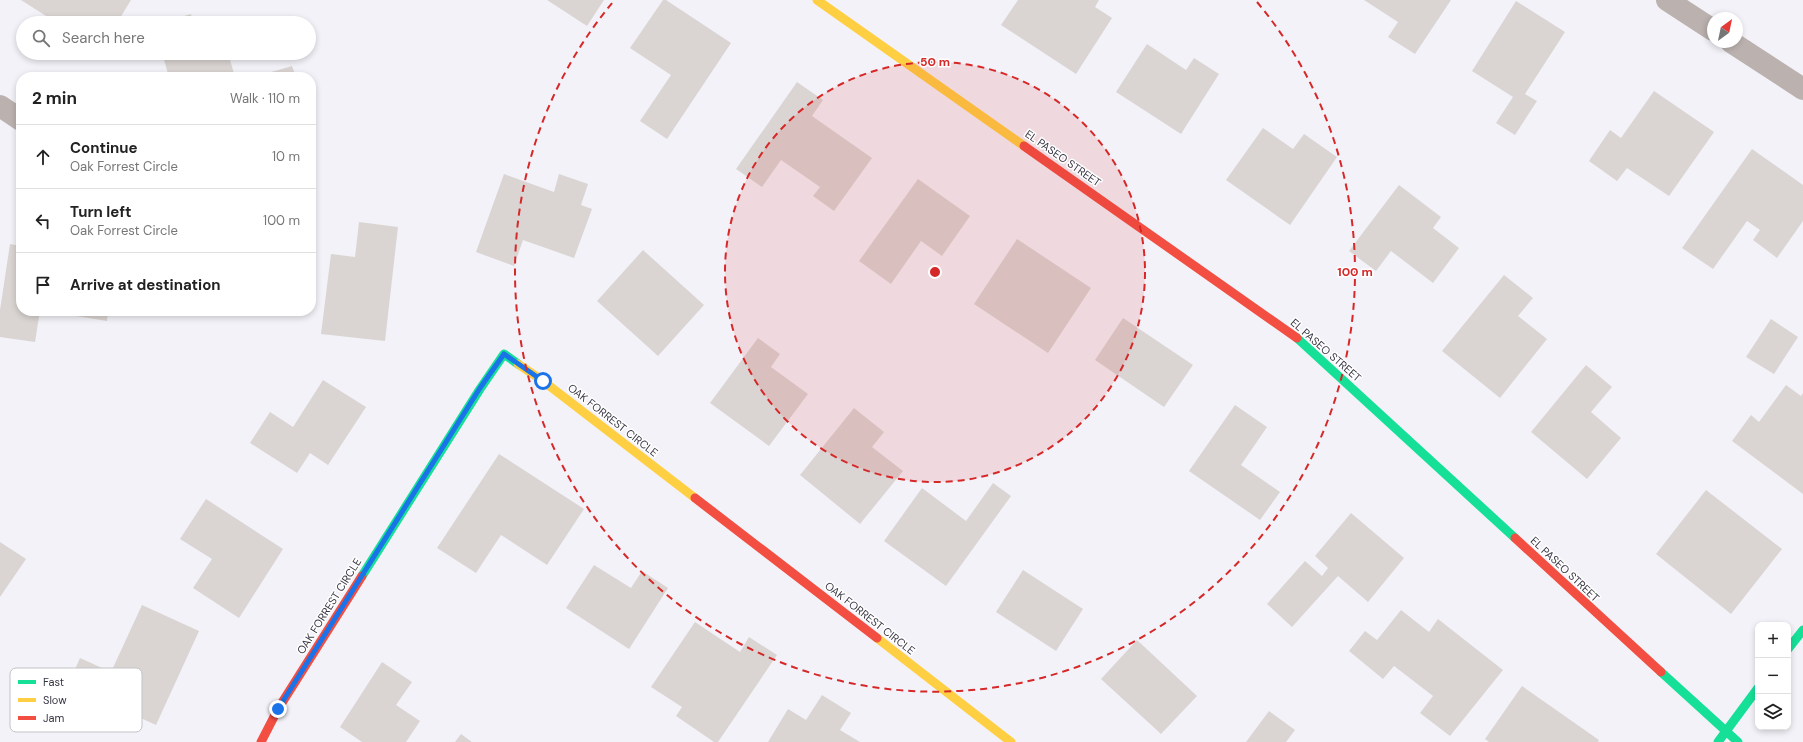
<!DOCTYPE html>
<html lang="en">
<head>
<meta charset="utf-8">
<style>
	body { margin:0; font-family:"DM Sans",sans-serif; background:#f6f6f6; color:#222 }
	.controls { position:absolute; right:12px; bottom:12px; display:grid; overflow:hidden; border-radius:8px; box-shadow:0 2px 6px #0003 }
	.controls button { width:36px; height:36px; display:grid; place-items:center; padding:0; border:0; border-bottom:1px solid #e0e0e0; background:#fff; color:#222; font:20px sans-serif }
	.compass { position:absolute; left:1707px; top:12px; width:36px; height:36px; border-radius:50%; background:#fff; box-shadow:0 2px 6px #0003; rotate:33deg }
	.stop { position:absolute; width:12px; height:12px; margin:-9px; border:3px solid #1a73e8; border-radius:50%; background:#fff }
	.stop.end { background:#1a73e8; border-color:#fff; box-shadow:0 1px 4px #0008 }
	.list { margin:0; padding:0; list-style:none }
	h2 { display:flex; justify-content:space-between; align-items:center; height:52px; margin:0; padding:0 16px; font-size:17px }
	h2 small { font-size:13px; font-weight:400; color:#767676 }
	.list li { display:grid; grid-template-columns:26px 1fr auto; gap:12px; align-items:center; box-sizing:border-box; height:64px; padding:0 16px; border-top:1px solid #e0e0e0 }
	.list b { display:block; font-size:15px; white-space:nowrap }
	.list p { margin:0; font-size:13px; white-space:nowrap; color:#767676 }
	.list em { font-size:13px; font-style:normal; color:#767676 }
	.icon { flex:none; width:22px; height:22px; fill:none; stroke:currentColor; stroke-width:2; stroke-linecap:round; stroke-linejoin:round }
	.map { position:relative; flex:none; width:1803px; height:742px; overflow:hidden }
	.search { position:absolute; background:#fff; box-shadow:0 2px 6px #0003; left:16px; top:16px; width:300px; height:44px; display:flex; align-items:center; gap:10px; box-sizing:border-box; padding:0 14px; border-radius:22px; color:#767676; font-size:15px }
	.panel { position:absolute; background:#fff; box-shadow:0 2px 6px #0003; left:16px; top:72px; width:300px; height:244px; border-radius:16px }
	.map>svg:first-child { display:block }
	.building { fill:#dad5d3 }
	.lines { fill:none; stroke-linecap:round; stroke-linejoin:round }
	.street { stroke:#bbb2af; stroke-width:22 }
	.fast { stroke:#16e098; stroke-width:9 }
	.slow { stroke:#ffcf43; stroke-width:9 }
	.jam { stroke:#f24e42; stroke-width:9 }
	.route { stroke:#1a73e8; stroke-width:5 }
	.ring { fill:none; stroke:#d62828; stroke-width:2; stroke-dasharray:7 5 }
	.labels { text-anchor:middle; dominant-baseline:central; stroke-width:3; stroke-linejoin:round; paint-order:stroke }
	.street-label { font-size:11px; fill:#383643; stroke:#fff }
	.key { fill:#fff; stroke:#c3c3c7; stroke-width:1 }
	.key-label { font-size:11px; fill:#383643 }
	.centre { fill:#d62828; stroke:#fff; stroke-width:2 }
	.ring-label { font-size:12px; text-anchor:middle; font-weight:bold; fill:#d62828; stroke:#fff; stroke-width:3; stroke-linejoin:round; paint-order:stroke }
</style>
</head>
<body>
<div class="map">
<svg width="1803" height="742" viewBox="0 0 1803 742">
	<rect width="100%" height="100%" fill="#f3f2f8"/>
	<path class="building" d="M21,0H131L117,23H57Z
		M547,0H604L587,26Z
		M663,0H666L731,43L667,139L640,121L671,75L630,48Z
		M1018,0H1099L1095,7L1112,18L1076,74L1001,25Z
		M1364,0H1451L1415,54L1388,37L1398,22Z
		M1516,1L1565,32L1525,94L1537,101L1515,135L1496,123L1513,97L1472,71Z
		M191,14L193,23H160Z
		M1147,44L1186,70L1194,58L1219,74L1181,134L1116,92Z
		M162,53H228L235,77H169Z
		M292,66L296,77H254Z
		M797,82L823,100L812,116L872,158L834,211L813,196L820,187L781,160L762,187L736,169Z
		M1654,91L1714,132L1669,196L1627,168L1617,181L1589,161L1610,130L1621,138Z
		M1263,128L1293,149L1304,134L1337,157L1290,225L1226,180Z
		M1752,149L1803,185V221L1777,258L1753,240L1760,230L1747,221L1713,269L1682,248Z
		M504,174L554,192L559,174L588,184L581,205L592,209L574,258L523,240L514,266L476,252Z
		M918,179L970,216L942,256L921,241L891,284L859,261Z
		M1399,185L1441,217L1433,228L1459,248L1433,283L1391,251L1376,271L1349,251Z
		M359,222L398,227L385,341L321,334L331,254L355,257Z
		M1017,239L1091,288L1048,353L974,304Z
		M10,244L21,246V311H40L35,342L0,337V310Z
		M643,250L704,305L658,356L597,301Z
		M1504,275L1533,298L1518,316L1547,339L1500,398L1442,351Z
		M45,311H108L107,321Z
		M1123,318L1193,365L1164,407L1095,360Z
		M1771,319L1798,337L1774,374L1746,357Z
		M758,338L780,354L771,367L808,394L769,446L710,403Z
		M1586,365L1612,387L1591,412L1621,438L1587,479L1531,432Z
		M323,380L366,407L328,465L310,453L297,473L250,443L270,412L293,427Z
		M1786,385L1801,396L1803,393V494L1732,441L1751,415L1759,422Z
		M1235,405L1267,427L1241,465L1280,492L1260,520L1189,471Z
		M854,408L884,432L872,447L903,471L860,524L800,475Z
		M499,454L584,509L547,565L501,535L476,573L437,548Z
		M993,483L1011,496L946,586L884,541L922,488L966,521Z
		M1706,490L1782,549L1731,614L1656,554Z
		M206,499L283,549L239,618L193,588L212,559L180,539Z
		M1351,513L1404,558L1368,602L1338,576L1292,627L1267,604L1305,561L1322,576L1328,568L1315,556Z
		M0,542L26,559L0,597Z
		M594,565L631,588L642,571L668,588L629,649L566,608Z
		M1023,570L1083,609L1056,651L996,612Z
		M142,605L199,631L156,725L68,685L80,658L111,672Z
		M1401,610L1429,632L1438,619L1503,670L1450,736L1420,713L1433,696L1394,666L1383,679L1349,651L1365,631L1377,640Z
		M695,622L740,652L749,637L777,655L718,742H714L676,716L682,707L651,687Z
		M1137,640L1197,696L1161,734L1101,679Z
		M382,662L412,682L396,705L420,721L406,742H362L340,727Z
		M1522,686L1599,740L1598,742H1489L1485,739Z
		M822,695L851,713L840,730L860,742H768L788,709L806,720Z
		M1269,711L1295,730L1286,742H1246Z
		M461,734L472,742H455Z"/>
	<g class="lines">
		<path class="street" d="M1667,0L1713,30
			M1731,42L1803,89
			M0,106L21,120"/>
		<path class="fast" d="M1297,338L1515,538
			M362,576L480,389L504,354L518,364
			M1788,649L1803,630
			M1661,672L1738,742
			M1718,742L1758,688"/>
		<path class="slow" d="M817,0L1024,146
			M518,364L543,381L695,498
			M877,638L1011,742"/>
		<path class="jam" d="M1024,146L1297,338
			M695,498L877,638
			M1515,538L1661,672
			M261,742L278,709L362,576"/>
	</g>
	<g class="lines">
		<path class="route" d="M278,709L480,388L504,354L543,381"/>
	</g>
	<circle cx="935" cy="272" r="210" fill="#d62828" fill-opacity=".12"/>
	<g class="ring">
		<circle cx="935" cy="272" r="210"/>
		<path d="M1257 2A420 420 0 1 1 613 2"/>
	</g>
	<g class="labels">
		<g class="street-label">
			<text transform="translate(1063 158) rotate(35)">EL PASEO STREET</text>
			<text transform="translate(1326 350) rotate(41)">EL PASEO STREET</text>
			<text transform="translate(613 420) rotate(38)">OAK FORREST CIRCLE</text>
			<text transform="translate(1565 569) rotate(43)">EL PASEO STREET</text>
			<text transform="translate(329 606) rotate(-58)">OAK FORREST CIRCLE</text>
			<text transform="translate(870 618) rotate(38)">OAK FORREST CIRCLE</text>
		</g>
	</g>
	<rect x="10" y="668" width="132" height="64" rx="6" class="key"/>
	<rect x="18" y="680" width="18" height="4" fill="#16e098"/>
	<rect x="18" y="698" width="18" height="4" fill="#ffcf43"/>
	<rect x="18" y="716" width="18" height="4" fill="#f24e42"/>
	<g class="key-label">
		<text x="43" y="686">Fast</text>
		<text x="43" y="704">Slow</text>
		<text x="43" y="722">Jam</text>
	</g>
	<circle cx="935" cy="272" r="6" class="centre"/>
	<g class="ring-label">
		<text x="935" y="66">50 m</text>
		<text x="1355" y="276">100 m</text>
	</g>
</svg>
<div class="controls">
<button>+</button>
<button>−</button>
<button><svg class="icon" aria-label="layers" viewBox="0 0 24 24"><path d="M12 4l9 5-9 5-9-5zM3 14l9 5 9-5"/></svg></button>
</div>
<svg class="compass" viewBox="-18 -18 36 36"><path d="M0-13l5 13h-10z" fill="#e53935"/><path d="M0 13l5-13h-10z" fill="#767676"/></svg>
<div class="stop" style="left:543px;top:381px"></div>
<div class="stop end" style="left:278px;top:709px"></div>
<div class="search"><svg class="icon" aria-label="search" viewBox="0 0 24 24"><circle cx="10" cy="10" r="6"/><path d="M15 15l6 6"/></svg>Search here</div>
<section class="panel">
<h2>2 min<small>Walk · 110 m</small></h2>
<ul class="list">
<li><svg class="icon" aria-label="ahead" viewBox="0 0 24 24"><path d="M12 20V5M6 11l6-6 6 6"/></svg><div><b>Continue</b><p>Oak Forrest Circle</p></div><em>10 m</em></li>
<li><svg class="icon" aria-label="left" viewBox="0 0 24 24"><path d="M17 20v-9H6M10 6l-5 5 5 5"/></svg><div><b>Turn left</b><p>Oak Forrest Circle</p></div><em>100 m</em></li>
<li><svg class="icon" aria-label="arrive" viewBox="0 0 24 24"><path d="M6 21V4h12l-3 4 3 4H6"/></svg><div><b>Arrive at destination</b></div></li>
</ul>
</section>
</div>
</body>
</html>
